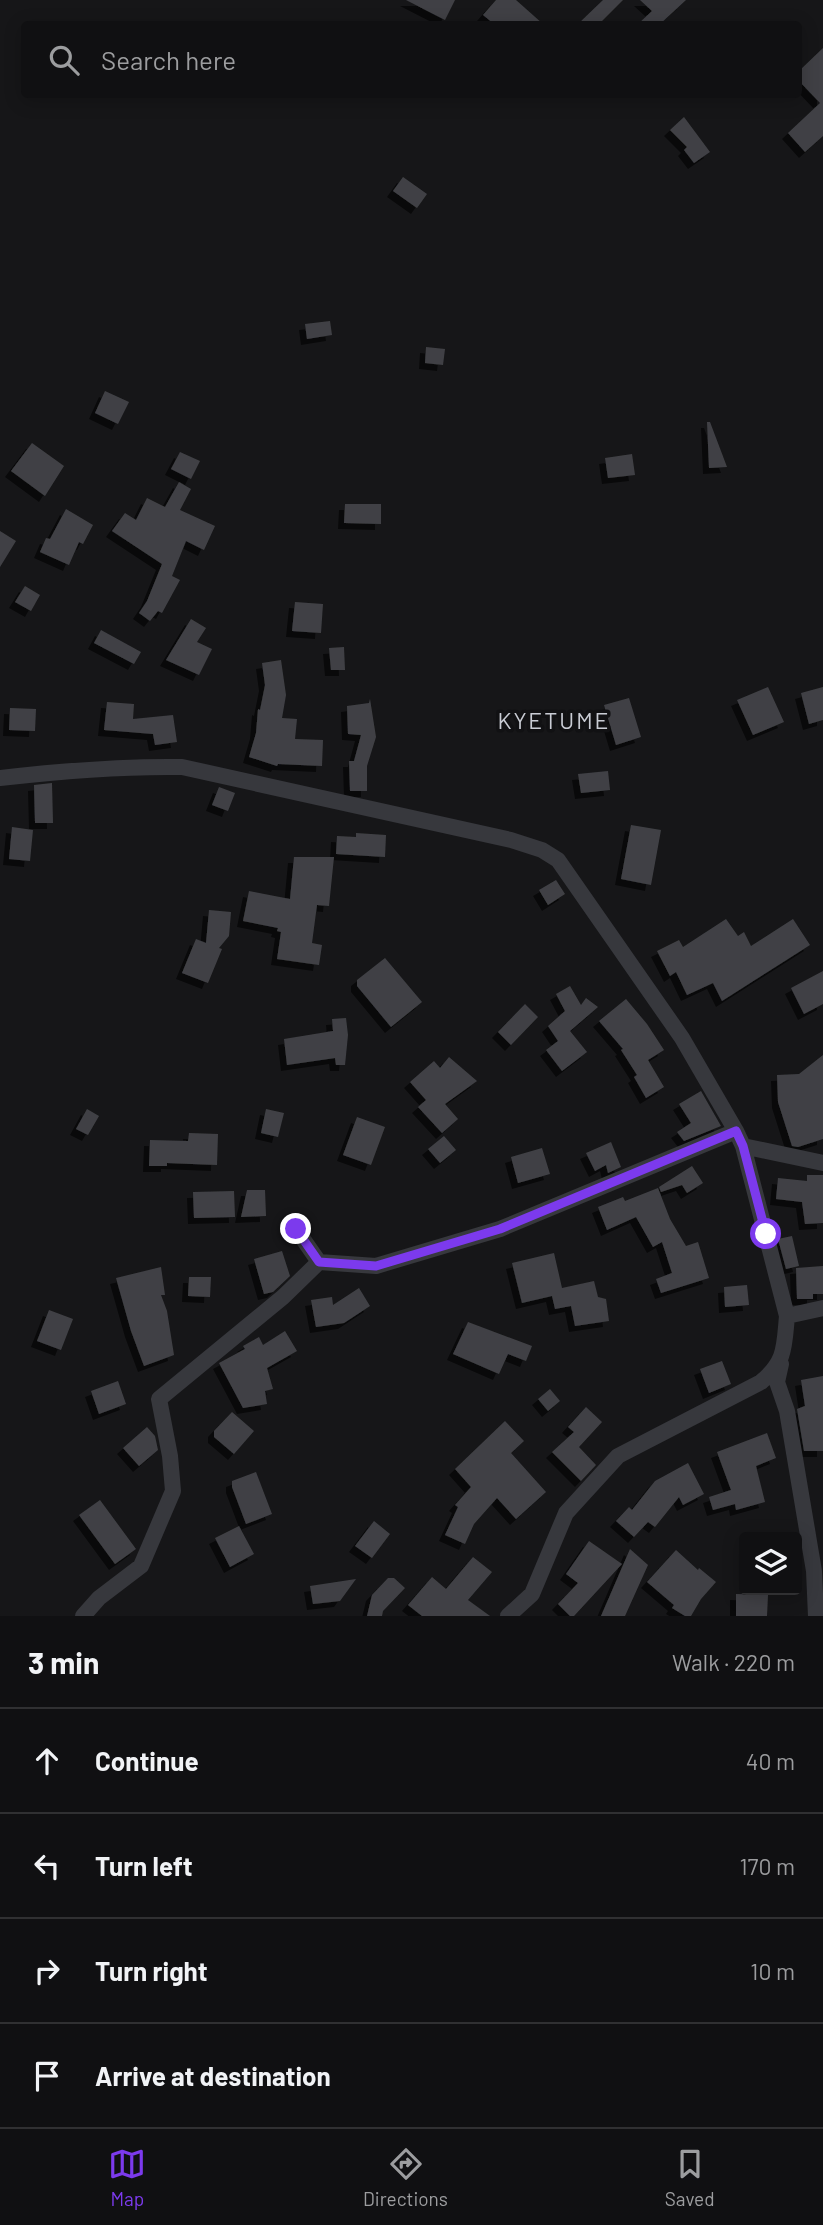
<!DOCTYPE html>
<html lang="en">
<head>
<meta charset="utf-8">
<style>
	body { margin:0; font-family:Barlow,sans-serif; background:#1e1e20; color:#f1f3f6 }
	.controls { position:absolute; right:21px; bottom:21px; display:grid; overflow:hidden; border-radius:7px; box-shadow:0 4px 18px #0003 }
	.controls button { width:63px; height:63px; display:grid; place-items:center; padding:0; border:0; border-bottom:2px solid #303032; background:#101012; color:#f1f3f6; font:35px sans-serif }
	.stop { position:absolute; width:21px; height:21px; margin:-16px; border:5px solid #7c3aed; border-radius:50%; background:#fff }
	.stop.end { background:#7c3aed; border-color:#fff; box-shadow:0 2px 7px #0008 }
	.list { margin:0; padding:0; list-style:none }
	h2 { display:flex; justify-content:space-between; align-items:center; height:91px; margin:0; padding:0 28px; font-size:30px }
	h2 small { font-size:23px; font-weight:400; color:#9c9d9f }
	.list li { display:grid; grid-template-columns:46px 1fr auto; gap:21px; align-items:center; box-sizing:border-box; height:105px; padding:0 28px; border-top:2px solid #303032 }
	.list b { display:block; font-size:26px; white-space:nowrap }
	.list em { font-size:23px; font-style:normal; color:#9c9d9f }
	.icon { flex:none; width:38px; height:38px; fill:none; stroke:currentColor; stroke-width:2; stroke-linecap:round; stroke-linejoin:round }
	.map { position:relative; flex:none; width:823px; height:1616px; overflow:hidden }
	.search { position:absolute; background:#101012; box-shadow:0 4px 18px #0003; left:21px; right:21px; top:21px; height:77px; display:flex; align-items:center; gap:18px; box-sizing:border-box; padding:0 24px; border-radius:7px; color:#9c9d9f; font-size:26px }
	.sheet { height:511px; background:#101012 }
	nav { display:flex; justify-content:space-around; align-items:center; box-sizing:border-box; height:98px; border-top:2px solid #303032; background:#101012; font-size:19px; color:#9c9d9f }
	nav a { display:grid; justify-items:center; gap:4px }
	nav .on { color:#7c3aed }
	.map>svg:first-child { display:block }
	.building { fill:#404145; filter:url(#shadow) }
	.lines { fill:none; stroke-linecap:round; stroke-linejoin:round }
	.street { stroke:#37383d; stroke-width:16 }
	.route { stroke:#7c3aed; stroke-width:9 }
	.labels { text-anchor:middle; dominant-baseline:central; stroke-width:7; stroke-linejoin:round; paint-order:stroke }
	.quarter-label { font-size:23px; letter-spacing:2px; fill:#c9ccd4; stroke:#111113 }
</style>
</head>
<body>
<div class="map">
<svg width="823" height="1616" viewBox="0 0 823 1616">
	<defs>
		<filter id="shadow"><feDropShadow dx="-6" dy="6" stdDeviation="0" flood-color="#0009"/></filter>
	</defs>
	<rect width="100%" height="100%" fill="#161618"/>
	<path class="building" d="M406,0H455L445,20Z
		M496,0H516L543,24H494L483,15Z
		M603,0H623L599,24H578Z
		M640,0H686L660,24H638L652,11Z
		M823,48V136L805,152L788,133L820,103L799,81V71Z
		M684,117L710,152L694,163L684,150L687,147L670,130Z
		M403,177L427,194L417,208L393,191Z
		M330,321L332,335L307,339L305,324Z
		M426,347L445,349L443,365L425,363Z
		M105,391L129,402L118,424L95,413Z
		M707,422H710L727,467L709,468Z
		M32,443L64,466L45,496L11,471Z
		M180,452L200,461L191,479L171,469Z
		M632,454L635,475L608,478L605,458Z
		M179,482L191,489L180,510L215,526L204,550L186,541L172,576L180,580L162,613L158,611L150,621L139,613L147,601L162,564L112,531L125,513L136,520L147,498L165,507Z
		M345,504H381V524L344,523Z
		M66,509L93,525L83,544L79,542L69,565L40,552L46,538L50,539Z
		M0,531L16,541L0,567Z
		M25,586L40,595L31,611L15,602Z
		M295,602L323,604L321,633L292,631Z
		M191,619L206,628L197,642L212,649L199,675L166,660Z
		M101,630L141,652L134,664L94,643Z
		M344,647L345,670H331L329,648Z
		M281,660L286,695L282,718L297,719L295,739L323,740L322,766L278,764L277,766L249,757L256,733L258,709L260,710L265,685L262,663Z
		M768,687L784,722L753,735L737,700Z
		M823,687V720L809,724L801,693Z
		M629,698L641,737L616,745L604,705Z
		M370,699L376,737L367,766V791H350L349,761H354L361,735L348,734L347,706L369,703Z
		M107,702L134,704L133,719L173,715L177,742L155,745L153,734L104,730Z
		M10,708L36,709L35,731L9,730Z
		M608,771L610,790L581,793L578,774Z
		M52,783L53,823H35L34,785Z
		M219,787L235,793L228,811L212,805Z
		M631,825L661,830L651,885L621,879Z
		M12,827L33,830L30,861L9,859Z
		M356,833L386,835L385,857L336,854L337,836L356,837Z
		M294,857H334L329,906L317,905L312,943L322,945L319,965L277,959L281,932L277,931L278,928L243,921L249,891L290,899Z
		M556,880L565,894L548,905L539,890Z
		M209,910L231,912L229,936L219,948L222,949L208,983L182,973L196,939L206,943Z
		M726,919L738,936L744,932L751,946L793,919L810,945L722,1001L713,983L687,995L676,972L670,976L657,951L679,940L683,947Z
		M385,958L422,1002L391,1027L357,986V980Z
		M823,971V1004L804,1014L791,988Z
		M570,986L581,1005L586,998L598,1007L570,1031L587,1052L562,1071L546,1050L558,1041L548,1026L565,1011L556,994Z
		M626,999L647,1024L664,1050L648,1060L664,1087L646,1098L634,1077L637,1075L621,1050L623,1049L599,1021Z
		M525,1004L538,1017L511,1045L498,1032Z
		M346,1018L348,1035L345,1065H336L335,1058L287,1065L284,1039L333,1031L332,1019Z
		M823,1055V1139L798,1147L792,1146L778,1102L777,1075L799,1074Z
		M449,1057L477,1081L445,1104L458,1119L442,1133L418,1107L426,1100L410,1082L434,1061L440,1068Z
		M701,1091L721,1126L684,1141L677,1132L691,1123L679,1104Z
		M87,1109L99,1116L88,1135L76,1129Z
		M266,1109L284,1113L278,1137L261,1133Z
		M357,1117L385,1127L371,1165L343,1155Z
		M189,1133L218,1134L217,1165L167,1163V1166H149L150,1140L188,1141Z
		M444,1136L456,1150L440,1163L428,1149Z
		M611,1142L621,1167L608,1173L606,1165L595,1171L586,1153Z
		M542,1148L550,1174L518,1183L511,1157Z
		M692,1166L703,1183L687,1193L682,1185L661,1192L659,1187Z
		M807,1175H823V1223L805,1224L802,1202L776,1199L778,1178L807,1181Z
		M658,1188L670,1219L686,1246L698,1242L709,1278L661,1293L656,1279L672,1273L662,1242L653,1247L636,1217L607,1230L598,1207L623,1197L625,1201Z
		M247,1190H265L266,1216L241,1217Z
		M234,1191L235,1217L194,1218L193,1192Z
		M792,1236L799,1266L786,1269L778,1239Z
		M282,1251L290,1276L273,1292L264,1294L254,1259Z
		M554,1253L562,1288L594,1281L598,1297L606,1299L609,1321L575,1326L571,1306L555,1309L552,1296L522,1303L512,1263Z
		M823,1266V1294H813V1299H797L796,1268Z
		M161,1267L165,1295H161L167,1311L174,1355L144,1366L131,1331L116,1278Z
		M189,1277H211L210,1297L188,1296Z
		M747,1285L749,1305L725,1307L724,1287Z
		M359,1288L370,1306L344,1323L316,1327L311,1300L332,1297L333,1305Z
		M49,1310L73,1319L61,1350L37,1341Z
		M468,1322L532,1346L526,1361L508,1354L499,1374L453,1354Z
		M285,1331L297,1351L267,1368L273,1389L265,1391L267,1404L243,1408L219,1363L245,1349L243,1346L259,1337L263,1345Z
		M722,1361L731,1384L709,1393L700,1369Z
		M823,1376V1451H804L797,1409L805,1406L801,1380Z
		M118,1381L126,1404L99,1414L91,1391Z
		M550,1389L560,1401L548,1411L538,1399Z
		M586,1407L602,1422L579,1447L596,1465L581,1481L552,1452L574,1432L568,1427Z
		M232,1412L254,1431L234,1454L214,1437V1431Z
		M505,1421L524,1441L511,1453L546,1492L516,1519L497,1498L474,1524L465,1544L445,1535L458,1507L455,1505L471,1487L455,1469Z
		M147,1427L155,1436L158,1450L139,1466L123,1448Z
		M767,1433L776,1458L756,1466L765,1502L736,1510L735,1504L713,1510L709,1497L731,1490L717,1452Z
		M688,1463L704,1494L683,1505L679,1497L655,1527L648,1522L634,1537L616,1521L629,1507L632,1510L655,1481Z
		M256,1472L272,1514L246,1524L232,1487V1481Z
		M100,1500L136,1549L115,1564L79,1515Z
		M374,1521L390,1534L372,1558L355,1546Z
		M239,1526L254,1554L230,1567L215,1538Z
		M589,1541L622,1564L574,1616H570L558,1604L578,1583L566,1574Z
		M630,1549L648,1565L625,1616H601Z
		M676,1550L698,1570L699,1568L716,1582L701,1599L691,1616H685L672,1608L674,1605L647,1582Z
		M473,1557L492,1572L468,1600L490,1616H422L408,1605L432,1577L446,1589Z
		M388,1578H394L405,1588L383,1611L382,1616H367L372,1595Z
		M356,1579L340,1601L313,1604L310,1586Z
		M736,1594L768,1595L767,1616H736Z"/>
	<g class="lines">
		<path class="street" d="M0,778C61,771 121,766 182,767L511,840L542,850L558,860L682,1038L736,1131L743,1146L787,1316
			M743,1146L823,1163
			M296,1229L319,1262L376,1266L500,1229L736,1131
			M781,1364L777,1382L787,1411L814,1571L816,1616
			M83,1616L99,1598L141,1566L173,1491L170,1456L159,1399L283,1297L319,1262
			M508,1616L532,1594L566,1513L618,1456L761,1382C786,1361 784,1347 787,1316L823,1308"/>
	</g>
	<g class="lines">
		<path class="route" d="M296,1229L319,1262L376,1266L500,1229L736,1131L743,1146L766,1234"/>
	</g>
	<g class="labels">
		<g class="quarter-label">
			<text x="554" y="720">KYETUME</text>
		</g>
	</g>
</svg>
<div class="controls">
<button><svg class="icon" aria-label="layers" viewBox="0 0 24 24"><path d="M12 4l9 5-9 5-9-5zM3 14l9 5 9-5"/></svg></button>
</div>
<div class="stop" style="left:766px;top:1234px"></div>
<div class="stop end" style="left:296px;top:1229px"></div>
<div class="search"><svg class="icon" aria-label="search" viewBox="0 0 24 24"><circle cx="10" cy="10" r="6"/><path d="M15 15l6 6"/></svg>Search here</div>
</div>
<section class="sheet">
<h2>3 min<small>Walk · 220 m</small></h2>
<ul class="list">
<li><svg class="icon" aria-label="ahead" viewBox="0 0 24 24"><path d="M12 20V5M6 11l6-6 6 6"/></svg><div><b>Continue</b></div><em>40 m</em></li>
<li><svg class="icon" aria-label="left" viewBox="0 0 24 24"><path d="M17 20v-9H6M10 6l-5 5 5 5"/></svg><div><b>Turn left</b></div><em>170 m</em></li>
<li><svg class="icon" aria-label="right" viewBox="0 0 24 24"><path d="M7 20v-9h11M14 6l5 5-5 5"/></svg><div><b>Turn right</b></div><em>10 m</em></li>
<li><svg class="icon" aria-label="arrive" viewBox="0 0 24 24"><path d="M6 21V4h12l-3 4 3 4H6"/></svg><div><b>Arrive at destination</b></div></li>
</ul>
</section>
<nav>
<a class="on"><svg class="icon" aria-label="map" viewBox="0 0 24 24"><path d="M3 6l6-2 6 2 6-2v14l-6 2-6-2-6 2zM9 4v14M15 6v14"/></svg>Map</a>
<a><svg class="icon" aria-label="directions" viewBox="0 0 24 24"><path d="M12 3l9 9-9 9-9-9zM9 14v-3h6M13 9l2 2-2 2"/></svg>Directions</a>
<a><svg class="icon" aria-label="saved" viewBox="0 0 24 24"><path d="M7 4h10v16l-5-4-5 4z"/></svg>Saved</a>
</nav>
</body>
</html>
